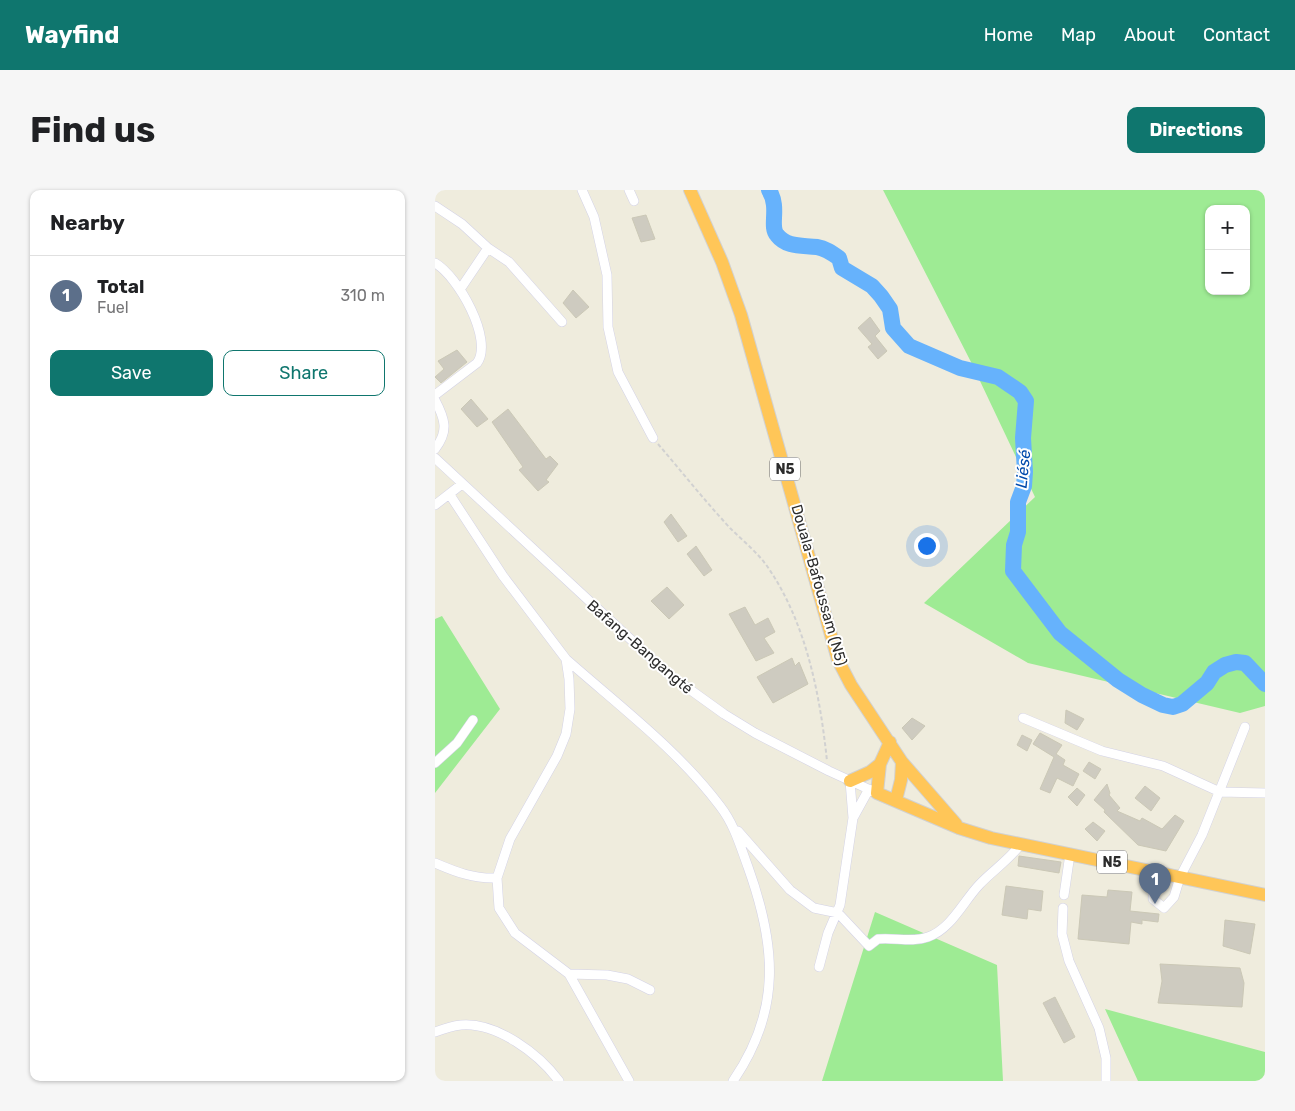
<!DOCTYPE html>
<html lang="en">
<head>
<meta charset="utf-8">
<style>
	body { margin:0; font-family:Rubik,sans-serif; background:#f6f6f6; color:#202124 }
	.controls { position:absolute; right:15px; top:15px; display:grid; overflow:hidden; border-radius:10px; box-shadow:0 1px 4px #0004 }
	.controls button { width:45px; height:45px; display:grid; place-items:center; padding:0; border:0; border-bottom:1px solid #e0e0e0; background:#fff; color:#202124; font:25px sans-serif }
	.you { position:absolute; left:491px; top:355px; width:18px; height:18px; margin:-12px; border:4px solid #fff; border-radius:50%; background:#1a73e8; box-shadow:0 0 0 8px #1a73e833 }
	.badge { display:grid; place-items:center; width:32px; height:32px; border-radius:50%; background:#0f766e; color:#fff; font-size:16px; font-weight:700 }
	.pin { position:absolute; translate:-50% -41px; filter:drop-shadow(0 1px 2px #0008) }
	.pin::after { content:''; position:absolute; top:26px; width:18px; height:15px; background:inherit; clip-path:polygon(0 0,100% 0,50% 100%) }
	.list { margin:0; padding:0; list-style:none }
	h2 { display:flex; justify-content:space-between; align-items:center; height:65px; margin:0; padding:0 20px; font-size:21px }
	h2 small { font-size:16px; font-weight:400; color:#757577 }
	.list li { display:grid; grid-template-columns:32px 1fr auto; gap:15px; align-items:center; box-sizing:border-box; height:80px; padding:0 20px; border-top:1px solid #e0e0e0 }
	.list b { display:block; font-size:19px; white-space:nowrap }
	.list p { margin:0; font-size:16px; white-space:nowrap; color:#757577 }
	.list em { font-size:16px; font-style:normal; color:#757577 }
	.actions { display:flex; gap:10px; padding:15px 20px }
	.actions a { flex:1; padding:11px 0; border:1px solid #0f766e; border-radius:10px; text-align:center; font-size:18px; color:#0f766e }
	.actions .main { background:#0f766e; color:#fff }
	.map { position:relative; flex:none; width:830px; height:891px; overflow:hidden; border-radius:10px }
	header { display:flex; align-items:center; gap:30px; box-sizing:border-box; height:70px; padding:0 25px; background:#0f766e; color:#fff }
	header strong { font-size:24px }
	nav { display:flex; gap:28px; margin-inline-start:auto; font-size:18px }
	.intro { display:flex; align-items:center; justify-content:space-between; box-sizing:border-box; height:120px; padding:0 30px }
	h1 { margin:0; font-size:35px }
	.button { padding:12px 22px; border-radius:10px; background:#0f766e; color:#fff; font-size:18px; font-weight:700 }
	main { display:flex; gap:30px; padding:0 30px }
	aside { flex:1; background:#fff; border-radius:10px; box-shadow:0 1px 4px #0004 }
	.map>svg:first-child { display:block }
	.green { fill:#9eeb94; fill-rule:evenodd }
	.lines { fill:none; stroke-linecap:round; stroke-linejoin:round }
	.river { stroke:#66b2fc; stroke-width:16 }
	.building { fill:#cecbc0; stroke:#cbc8b6 }
	.minor-casing { stroke:#d3d2e6; stroke-width:10 }
	.highway-casing { stroke:#d1d1d1; stroke-width:14 }
	.path { stroke:#d1d1d1; stroke-width:2; stroke-dasharray:4 2.5; stroke-linecap:butt }
	.minor { stroke:#fff; stroke-width:9 }
	.highway { stroke:#ffc658; stroke-width:12 }
	.labels { text-anchor:middle; dominant-baseline:central; stroke-width:4; stroke-linejoin:round; paint-order:stroke }
	.shield { fill:#fff; stroke:#6b6b6b; stroke-width:1 }
	.shield-label { font-size:14px; font-weight:bold; fill:#2c2c2c }
	.street-label { font-size:15px; fill:#2c2c2c; stroke:#fff }
	.water-label { font-size:16px; font-style:italic; fill:#004aac; stroke:#fff }
</style>
</head>
<body>
<header>
<strong>Wayfind</strong>
<nav><a>Home</a><a>Map</a><a>About</a><a>Contact</a></nav>
</header>
<div class="intro"><h1>Find us</h1><a class="button">Directions</a></div>
<main>
<aside>
<h2>Nearby<small></small></h2>
<ul class="list">
<li><span class="badge" style="background:#5c6f8a">1</span><div><b>Total</b><p>Fuel</p></div><em>310 m</em></li>
</ul>
<div class="actions"><a class="main">Save</a><a>Share</a></div>
</aside>
<div class="map">
<svg width="830" height="891" viewBox="0 0 830 891">
	<rect width="100%" height="100%" fill="#efecdd"/>
	<path class="green" d="M448,0H830V516L805,523L593,473L489,413L600,307L536,172ZM774,19H811V101H774Z
		M7,426L65,519L0,603V429Z
		M440,722L562,775L568,891H387Z
		M670,819L830,862V891H703Z"/>
	<g class="lines">
		<path class="river" d="M334,0C345,18 334,36 342,45C352,58 368,55 382,57C390,58 397,63 404,68L407,78L437,96L446,106L455,119L458,138L474,156L525,178L563,187L585,202L591,211L588,248L590,282L589,296L583,312V342L579,355L578,381L625,443L683,490L707,505L728,515L738,517L747,514L772,493L779,482L790,475L801,472L810,473L830,494"/>
	</g>
	<path class="building" d="M211,25L220,49L206,52L197,28Z
		M138,100L154,117L141,128L128,113Z
		M435,127L445,141L440,146L452,161L443,169L433,157L437,154L423,138Z
		M22,160L32,172L6,193L0,187L9,179L3,171Z
		M36,209L53,229L42,237L26,219Z
		M73,219L111,269L115,266L123,274L111,290L114,292L103,301L84,280L88,277L57,232Z
		M236,324L252,346L243,352L229,332Z
		M261,356L277,380L269,386L252,364Z
		M232,397L249,415L234,429L216,411Z
		M310,417L320,435L333,428L340,442L329,448L339,463L321,471L294,424Z
		M357,468L360,476L364,472L373,494L338,513L322,487Z
		M631,520L649,529L642,540L630,533Z
		M477,528L490,536L477,550L467,538Z
		M605,543L627,555L621,564L630,570L628,575L644,584L638,596L622,588L615,603L605,599L619,567L598,554Z
		M587,545L597,550L592,561L582,555Z
		M654,572L666,579L660,589L648,581Z
		M672,594L675,603L674,605L685,618L682,621L705,631L707,628L727,639L740,625L749,631L731,661L703,655L669,622L670,620L659,610Z
		M710,596L725,608L716,621L700,608Z
		M642,598L650,605L642,616L633,607Z
		M658,632L670,641L662,651L650,639Z
		M584,666L626,672L624,683L583,676Z
		M571,696L608,701L606,721L593,719L592,729L567,725Z
		M673,700L697,702L695,721L724,724L723,732L707,730V734L696,732L694,754L643,749L647,705L672,707Z
		M790,730L820,734L815,764L788,756Z
		M725,774L805,778L809,793L807,817L723,813L727,791Z
		M620,807L640,847L629,853L608,813Z"/>
	<g class="lines">
		<defs>
			<path id="minor" d="M147,0L159,27L172,85L173,137L183,182L218,248
				M194,0L199,11
				M0,16L27,34L53,58L26,98
				M53,58L74,72L127,132
				M0,73C23,86 59,150 42,173L0,205
				M0,210C10,229 14,241 0,259
				M0,268L232,483L289,524L320,543L394,581L442,603
				M15,305L68,386L131,469L134,489L135,519L131,544L122,566L75,649L62,688L64,718L80,743L134,784L172,785L193,789L215,800
				M0,315L27,294
				M131,469C183,515 243,560 285,616C299,634 305,655 313,677C341,755 347,820 298,891
				M588,528L667,561L728,576L785,602L830,603
				M0,573L22,553L38,530
				M415,591L418,628
				M303,641L355,700L379,718L403,723L434,756L443,749C459,747 477,753 493,747C516,739 528,712 544,695C557,681 573,671 585,655
				M0,673C21,682 39,689 62,688
				M719,681L718,709L729,718L739,707L745,687L767,645L810,537
				M629,705L635,664
				M628,718L627,744L634,771L664,838L671,868V891
				M384,777L393,743L405,715L418,628L434,599
				M134,784L194,891
				M0,842C8,839 17,836 26,835C62,832 104,864 124,891"/>
			<path id="highway" d="M255,0L287,72L306,125L403,470L416,495L467,572L466,590L461,610
				M455,552L445,574L442,603L524,638L556,648L830,705
				M467,572L521,634
				M415,591L435,582L445,574"/>
		</defs>
		<use href="#minor" class="minor-casing"/>
		<use href="#highway" class="highway-casing"/>
		<path class="path" d="M223,254C247,282 270,311 295,338C307,350 322,362 332,376C371,432 385,504 392,571"/>
		<use href="#minor" class="minor"/>
		<use href="#highway" class="highway"/>
	</g>
	<g class="labels">
		<g class="shield">
			<rect x="335" y="267.5" width="30" height="23" rx="4"/>
			<rect x="662" y="660.5" width="30" height="23" rx="4"/>
		</g>
		<g class="shield-label">
			<text x="350" y="279">N5</text>
			<text x="677" y="672">N5</text>
		</g>
		<g class="street-label">
			<text transform="translate(384 395) rotate(74)">Douala-Bafoussam (N5)</text>
			<text transform="translate(205 457) rotate(41)">Bafang-Bangangté</text>
		</g>
		<g class="water-label">
			<text transform="translate(588 279) rotate(-84)">Liésé</text>
		</g>
	</g>
</svg>
<div class="controls">
<button>+</button>
<button>−</button>
</div>
<div class="you"></div>
<div class="pin badge" style="left:720px;top:714px;background:#5c6f8a">1</div>
</div>
</main>
</body>
</html>
